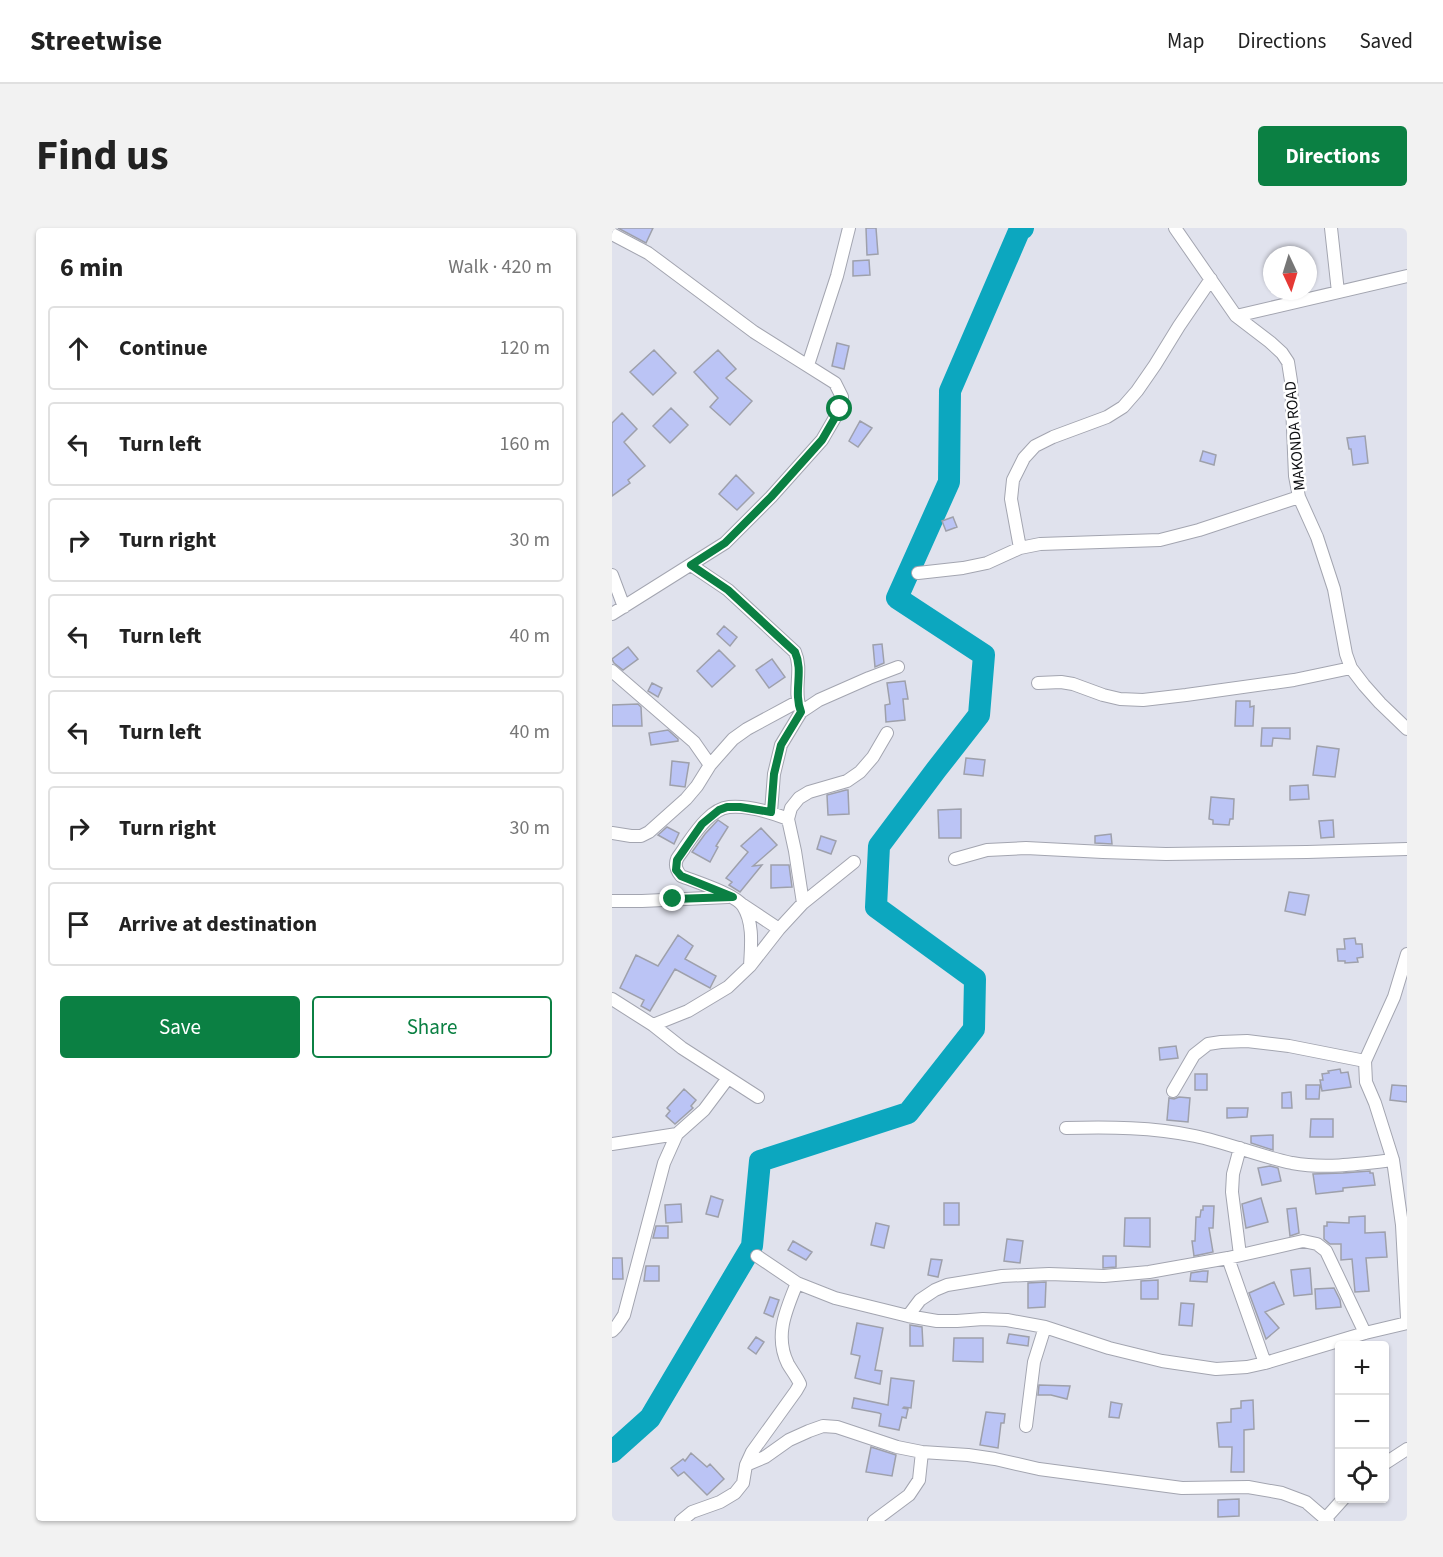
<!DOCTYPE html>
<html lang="en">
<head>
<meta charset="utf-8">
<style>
	body { margin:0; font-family:"Source Sans 3",sans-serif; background:#f2f2f2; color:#222 }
	.controls { position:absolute; right:18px; bottom:18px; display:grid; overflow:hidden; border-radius:6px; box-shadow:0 2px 4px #0004 }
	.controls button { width:54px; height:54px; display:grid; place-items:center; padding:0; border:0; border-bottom:2px solid #e0e0e0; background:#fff; color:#222; font:30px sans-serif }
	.compass { position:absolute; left:651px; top:18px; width:54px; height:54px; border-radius:50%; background:#fff; box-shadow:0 2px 4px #0004; rotate:176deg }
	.stop { position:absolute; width:18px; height:18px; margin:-14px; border:4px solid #0b8043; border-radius:50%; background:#fff }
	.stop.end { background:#0b8043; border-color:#fff; box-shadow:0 2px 6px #0008 }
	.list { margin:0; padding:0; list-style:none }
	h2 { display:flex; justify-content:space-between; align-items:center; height:78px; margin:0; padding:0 24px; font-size:26px }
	h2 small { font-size:20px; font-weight:400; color:#767676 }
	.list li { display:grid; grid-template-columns:39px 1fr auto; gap:18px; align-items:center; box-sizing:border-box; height:84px; margin:0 12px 12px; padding:0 12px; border:2px solid #e0e0e0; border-radius:6px }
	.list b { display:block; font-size:22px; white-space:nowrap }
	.list em { font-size:20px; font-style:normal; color:#767676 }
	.actions { display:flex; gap:12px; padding:18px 24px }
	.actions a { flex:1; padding:14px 0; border:2px solid #0b8043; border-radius:6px; text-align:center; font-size:21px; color:#0b8043 }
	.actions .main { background:#0b8043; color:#fff }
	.icon { flex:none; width:33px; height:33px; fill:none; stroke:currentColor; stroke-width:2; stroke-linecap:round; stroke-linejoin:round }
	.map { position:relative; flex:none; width:795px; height:1293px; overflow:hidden; border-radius:6px }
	header { display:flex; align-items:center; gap:36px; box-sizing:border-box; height:84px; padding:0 30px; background:#fff; border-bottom:2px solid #e0e0e0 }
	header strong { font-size:28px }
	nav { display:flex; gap:33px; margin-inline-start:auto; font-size:21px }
	.intro { display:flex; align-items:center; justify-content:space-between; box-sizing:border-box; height:144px; padding:0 36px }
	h1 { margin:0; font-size:42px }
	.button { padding:15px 27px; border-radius:6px; background:#0b8043; color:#fff; font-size:21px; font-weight:700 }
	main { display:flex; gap:36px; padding:0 36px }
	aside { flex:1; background:#fff; border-radius:6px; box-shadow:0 2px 4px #0004 }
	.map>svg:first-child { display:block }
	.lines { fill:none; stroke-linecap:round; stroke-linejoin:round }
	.river { stroke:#0ca7bf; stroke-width:22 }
	.building { fill:#bbc4f5; stroke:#9ea0ab; stroke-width:1.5 }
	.minor-casing { stroke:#a3a5b0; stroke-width:14 }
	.minor { stroke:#fff; stroke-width:12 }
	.route { stroke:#0b8043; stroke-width:8 }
	.labels { text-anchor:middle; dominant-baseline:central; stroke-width:5; stroke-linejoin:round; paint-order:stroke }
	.street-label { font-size:16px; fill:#0e0f12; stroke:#fff }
</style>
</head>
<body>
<header>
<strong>Streetwise</strong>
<nav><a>Map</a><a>Directions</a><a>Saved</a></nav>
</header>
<div class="intro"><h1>Find us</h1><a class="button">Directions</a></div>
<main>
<aside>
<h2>6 min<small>Walk · 420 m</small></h2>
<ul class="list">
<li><svg class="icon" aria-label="ahead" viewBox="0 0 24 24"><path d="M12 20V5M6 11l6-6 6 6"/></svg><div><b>Continue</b></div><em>120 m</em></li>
<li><svg class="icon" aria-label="left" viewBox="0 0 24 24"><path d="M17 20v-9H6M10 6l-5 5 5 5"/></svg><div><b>Turn left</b></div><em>160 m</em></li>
<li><svg class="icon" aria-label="right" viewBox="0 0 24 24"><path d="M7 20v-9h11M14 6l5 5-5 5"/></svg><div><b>Turn right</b></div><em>30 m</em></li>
<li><svg class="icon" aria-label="left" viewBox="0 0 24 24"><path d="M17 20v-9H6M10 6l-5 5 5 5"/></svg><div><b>Turn left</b></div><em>40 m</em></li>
<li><svg class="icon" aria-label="left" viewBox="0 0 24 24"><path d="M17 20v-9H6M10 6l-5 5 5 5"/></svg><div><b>Turn left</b></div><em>40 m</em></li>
<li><svg class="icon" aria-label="right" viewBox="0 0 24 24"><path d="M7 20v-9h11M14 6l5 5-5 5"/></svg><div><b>Turn right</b></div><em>30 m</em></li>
<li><svg class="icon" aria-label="arrive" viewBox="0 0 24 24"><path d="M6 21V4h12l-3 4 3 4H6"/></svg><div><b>Arrive at destination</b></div></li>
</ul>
<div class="actions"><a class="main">Save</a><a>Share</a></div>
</aside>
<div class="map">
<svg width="795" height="1293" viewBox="0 0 795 1293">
	<rect width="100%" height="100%" fill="#e0e2ed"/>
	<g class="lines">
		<path class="river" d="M0,1224L38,1190L140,1018L148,933L296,885L362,801L363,751L264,679L267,618L324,542L367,487L372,427L285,370L337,254L338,163L408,1L411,0"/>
	</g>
	<path class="building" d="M6,0H41L34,15Z
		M254,0H264L266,26L255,27Z
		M257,32L258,47L241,48V33Z
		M225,115L237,118L232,141L220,138Z
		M42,122L64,145L41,167L18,144Z
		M106,122L124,141L114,150L140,173L118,197L98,179L106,170L82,144Z
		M59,180L76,197L58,215L41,198Z
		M10,185L25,201L12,214L33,238L16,252L18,255L0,268V195Z
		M248,193L260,200L246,219L237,213Z
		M753,208L756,235L741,237L739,221H737L735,210Z
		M591,223L604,227L602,237L588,233Z
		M124,247L142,265L125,282L107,266Z
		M341,289L345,299L334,303L330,293Z
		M112,398L125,409L118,418L105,406Z
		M270,416L272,435L263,439L261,417Z
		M16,419L26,431L11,442L2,435L0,431Z
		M107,422L123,438L100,459L85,443Z
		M160,431L173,449L157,460L144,442Z
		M293,453L296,471H291L293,492L274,494L273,477L278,476L275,455Z
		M40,455L50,460L46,469L36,463Z
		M624,473H638V479L642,478L641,498H623Z
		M26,476L29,479L30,498H0V477Z
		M650,500H678V511L661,510L660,518H649Z
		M56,502L66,511V513L39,517L37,505Z
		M705,518L727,521L723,549L701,547Z
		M354,530L373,532L371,548L352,546Z
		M60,533L77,535L73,559L58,557Z
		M696,557L697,571L678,572V558Z
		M234,562H236L237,586L216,587L215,567Z
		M599,569L622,571L621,591H618L617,597L601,596V592L597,591Z
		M349,581V610H327L326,582Z
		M106,592L116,599L104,618L106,619L98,634L80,624L93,606Z
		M721,592L722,609L709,610L707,593Z
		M55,599L67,605L62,616L46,607Z
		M149,600L165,617L141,638L150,637L128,664L117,657L120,654L114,650L136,624L129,618Z
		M499,606L500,616L483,615V608Z
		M209,608L224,613L219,626L205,621Z
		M159,637H177L180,659L159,660Z
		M677,664L697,667L693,687L673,683Z
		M66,707L81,718L73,731L104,748L98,760L63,741L38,783L29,778L32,772L8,760L24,727L46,738Z
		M743,710L744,716H750L751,729L745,730L746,734L733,735V733H726L725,721H733L732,711Z
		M564,818L566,830L548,832L547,820Z
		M728,841L729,845L736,844L739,859L710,863L708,852H711L710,846L717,845L716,843Z
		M583,846H595V862H583Z
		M694,857H708L707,871H694Z
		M780,857L795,858V874L778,872Z
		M72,861L84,872L79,878L81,880L63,896L54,888L58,883L55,880Z
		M679,864L680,880H670V865Z
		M567,869L578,870L576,894L555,892L557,870L562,871Z
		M615,880H636L635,889L615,890Z
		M699,891H721V909H698Z
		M661,907V922L639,915V908Z
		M658,938L666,940L669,953L650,957L646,940Z
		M758,943V945H761L763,957L731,960V963L704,966L701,946L731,945Z
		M99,968L111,972L106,989L94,986Z
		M649,970L656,994L634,1000L630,976Z
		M332,975H347V997H332Z
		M69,976L70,994L54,995L53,977Z
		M591,978H602L601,1000H597L601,1024L582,1028L580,1013H583L584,989H588L589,982H591Z
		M684,980L687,1005L678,1008L675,981Z
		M753,988V1005L773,1004L775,1029L754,1030L757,1063L743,1064L740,1031L729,1032V1016H718L712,1011V998H715V994L737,995V989Z
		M513,990H538V1019L512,1018Z
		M264,995L277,998L272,1020L259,1017Z
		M44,998H56V1010H41Z
		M395,1011L411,1013L408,1035L392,1033Z
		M181,1013L200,1024L194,1032L176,1022Z
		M491,1028H504V1039L491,1040Z
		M0,1030H10L11,1051H0Z
		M319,1031L330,1032L326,1049L316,1047Z
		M34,1038H47V1053H32Z
		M698,1040L700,1066L682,1068L679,1042Z
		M591,1043H596L595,1054L578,1053L579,1045Z
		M546,1052V1071H529V1053Z
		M434,1054L433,1079L416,1080V1055Z
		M662,1054L672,1076L653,1084L667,1100L654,1111L637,1065Z
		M722,1060L728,1072L729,1079L704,1081L703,1061Z
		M158,1069L167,1072L161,1089L152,1085Z
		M569,1075L582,1076L580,1098L567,1097Z
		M245,1095L271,1100L263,1142L270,1143L268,1156L243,1150L248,1128L239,1126Z
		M298,1097L310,1099L311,1118H298Z
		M397,1106L417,1109L416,1118L395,1115Z
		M144,1109L152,1114L144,1126L136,1120Z
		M342,1110H371V1134L341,1133Z
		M279,1150L302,1153L299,1180L292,1179L291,1180L296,1181L294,1190L290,1189L287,1202L267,1198L269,1186L267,1185L240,1180L242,1170L276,1177Z
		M427,1157L458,1158L455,1171L439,1167H426Z
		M641,1172L642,1201L632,1202V1244H619L620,1219H607L605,1195L619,1194V1181L629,1180V1173Z
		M499,1174L510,1176L507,1190L497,1189Z
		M374,1184L393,1186L392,1195H389L386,1220L368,1217Z
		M259,1219L284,1227L280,1248L254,1244Z
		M79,1225L95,1239L98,1236L112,1251L95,1267L72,1244L66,1248L59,1240L71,1231L73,1233Z
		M627,1271V1288L606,1289V1272Z"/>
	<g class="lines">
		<defs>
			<path id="minor" d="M563,0L624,88L658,114L670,125L676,134L679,153L683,248L687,269L705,309L722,361L734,426L739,440L752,457L768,475L795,501
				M719,0L726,64
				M0,6L36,25L142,104L223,155L230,169L228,181L210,212L159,269L113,315L0,386
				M624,88L795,48
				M196,137L225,48L237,0
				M408,320L399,271L401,252L412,230L423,218L441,209L495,189L511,179L525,163L543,137L567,98L599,51
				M79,337L116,362L183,424C191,442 181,462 188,480
				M306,345L351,340L375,335L408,320L428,316L548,312L587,302L687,269
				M0,347L12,379
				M0,443L82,514L98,537
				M426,455L449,454L461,456L491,467L508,471L531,472L574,467L682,452L739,440
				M159,584L162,546L169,517L189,484L207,472L257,450L286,439
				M0,605L19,608H29L37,604L74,571L85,558L98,537L121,511L135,501L185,474
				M343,631L375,622L414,620L491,624L554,626L695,624L795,621
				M0,673H30L116,669
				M191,675L183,623L176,591L179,580L187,570L197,564L235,553L248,544L261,529L275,505
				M131,677L167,701
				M795,726L782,769L753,833L754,854L763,875L781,932L790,997L795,1090
				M138,738C139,719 142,695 131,678C123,666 84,654 69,648C65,643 62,638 65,631C67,627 71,623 73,619C83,605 98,581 117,579C137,577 158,584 176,591
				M0,771L41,797L70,820L146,869
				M41,797L76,783L116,759L138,738L167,701L191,675L242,634
				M561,863L582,827L596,816L609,814L635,813L677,818L753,833
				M454,900C498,899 540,899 583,908C616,915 647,928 680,935C713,941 748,936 781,932
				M0,916L65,906
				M628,1027L620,964L621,946L628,920
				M145,1028L185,1055L223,1070L296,1088L325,1093H345L371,1091L395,1092L433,1099L497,1120L550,1133L604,1141L635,1139L653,1135L753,1105L795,1095
				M616,1030L653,1135
				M296,1088L308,1072L323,1062L335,1057L390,1048L437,1046L492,1048L537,1044L616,1030L691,1013L705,1016L714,1023L753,1105
				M0,1103L4,1099L12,1087L52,935L65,906L92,882L116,850
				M414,1198L422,1134L433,1099
				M772,1236L795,1221
				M134,1237L153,1229L177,1212L197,1203L211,1198L225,1199L285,1219L310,1224L356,1227L383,1231L427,1241L570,1260L636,1259L670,1265L694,1274L716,1293
				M714,1290L732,1270
				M69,1293L80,1284L108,1274L123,1265L131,1255L134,1237L140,1224L184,1163L188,1156C185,1149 180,1143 176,1136C162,1108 174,1082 185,1055
				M262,1293L297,1267L307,1252L310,1224"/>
		</defs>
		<use href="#minor" class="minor-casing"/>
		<use href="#minor" class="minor"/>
	</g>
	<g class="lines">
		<path class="route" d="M61,671L121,669L69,648L64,642L65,632L90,596L107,582L115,579H128L159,584L162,546L169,517L189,484C181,463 192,444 183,424L116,362L79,337L113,315L159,269L210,212L228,181"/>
	</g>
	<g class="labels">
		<g class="street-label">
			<text transform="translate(683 208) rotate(-95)">MAKONDA ROAD</text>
		</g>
	</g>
</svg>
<div class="controls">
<button>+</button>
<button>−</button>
<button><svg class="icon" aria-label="locate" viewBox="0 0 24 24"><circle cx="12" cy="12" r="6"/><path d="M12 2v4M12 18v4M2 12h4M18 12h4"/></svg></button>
</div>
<svg class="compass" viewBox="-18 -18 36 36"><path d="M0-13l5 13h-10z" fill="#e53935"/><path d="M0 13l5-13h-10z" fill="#767676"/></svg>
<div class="stop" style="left:228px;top:181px"></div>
<div class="stop end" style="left:61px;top:671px"></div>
</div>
</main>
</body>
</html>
